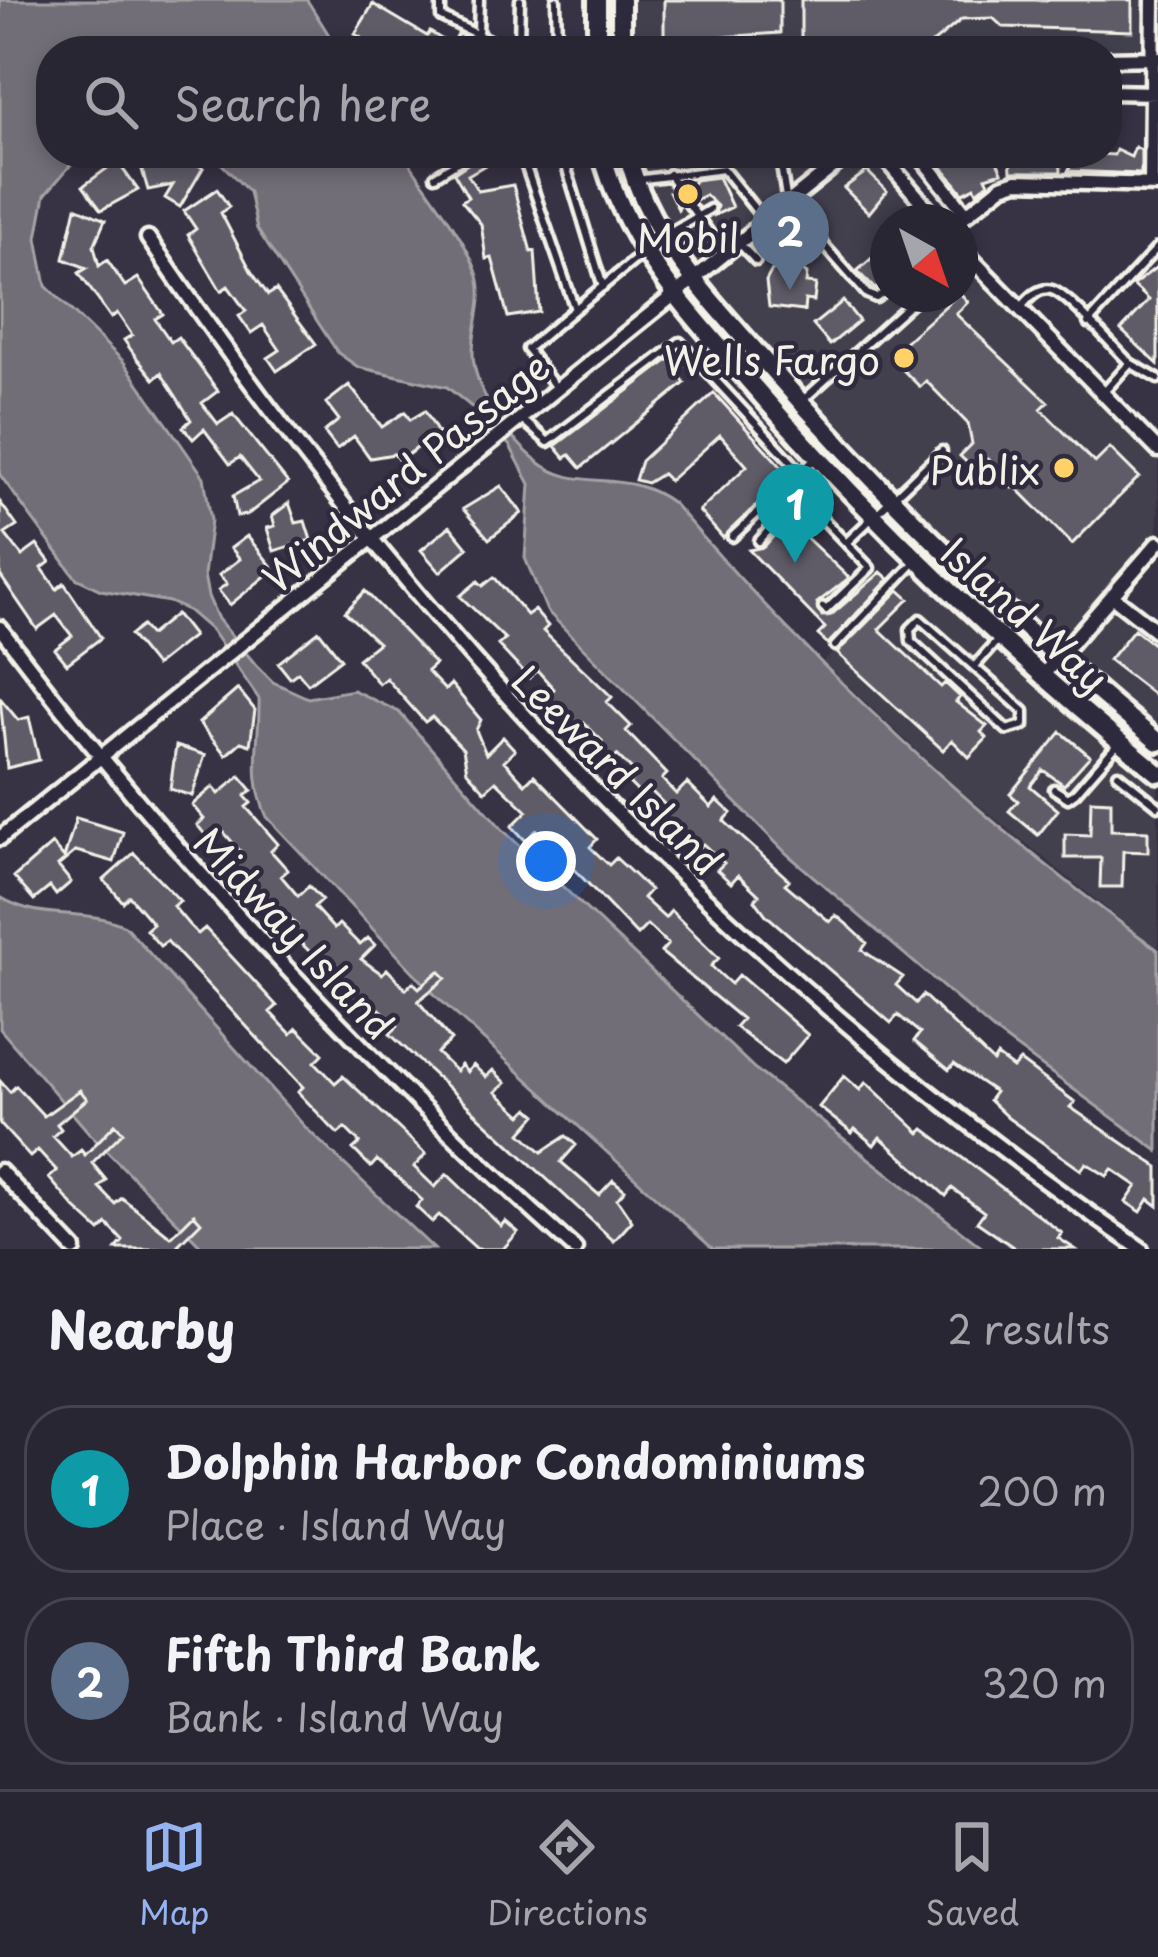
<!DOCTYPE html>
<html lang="en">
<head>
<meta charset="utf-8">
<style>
	body { margin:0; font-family:"Playpen Sans",sans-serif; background:#35323f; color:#f1f3f6 }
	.compass { position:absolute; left:870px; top:204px; width:108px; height:108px; border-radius:50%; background:#292633; box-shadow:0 6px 18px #0003; rotate:140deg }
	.you { position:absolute; left:546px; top:861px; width:42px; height:42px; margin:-30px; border:9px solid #fff; border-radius:50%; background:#1a73e8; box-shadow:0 0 0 18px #1a73e833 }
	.badge { display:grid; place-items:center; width:78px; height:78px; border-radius:50%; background:#95b2f1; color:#fff; font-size:39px; font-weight:700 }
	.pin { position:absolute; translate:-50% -99px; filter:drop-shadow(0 3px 6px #0008) }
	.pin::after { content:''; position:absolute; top:63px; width:42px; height:36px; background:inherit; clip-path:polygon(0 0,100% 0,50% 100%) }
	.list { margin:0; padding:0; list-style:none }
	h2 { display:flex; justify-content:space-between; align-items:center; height:156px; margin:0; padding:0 48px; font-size:51px }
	h2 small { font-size:39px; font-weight:400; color:#a5a5ac }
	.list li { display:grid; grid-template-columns:78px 1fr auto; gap:36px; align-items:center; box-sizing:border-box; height:168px; margin:0 24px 24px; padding:0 24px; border:3px solid #45434e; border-radius:48px }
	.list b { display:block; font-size:45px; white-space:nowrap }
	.list p { margin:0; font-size:39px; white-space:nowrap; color:#a5a5ac }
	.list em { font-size:39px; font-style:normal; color:#a5a5ac }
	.icon { flex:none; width:66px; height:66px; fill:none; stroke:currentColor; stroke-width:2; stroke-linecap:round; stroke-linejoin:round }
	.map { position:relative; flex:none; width:1158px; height:1249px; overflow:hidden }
	.search { position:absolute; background:#292633; box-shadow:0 6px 18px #0003; left:36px; right:36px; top:36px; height:132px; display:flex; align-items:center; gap:30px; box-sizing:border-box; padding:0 42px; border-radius:48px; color:#a5a5ac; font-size:45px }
	.sheet { height:540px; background:#292633 }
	nav { display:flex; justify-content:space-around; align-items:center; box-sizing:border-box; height:168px; border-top:3px solid #45434e; background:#292633; font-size:33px; color:#a5a5ac }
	nav a { display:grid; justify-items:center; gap:6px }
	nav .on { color:#95b2f1 }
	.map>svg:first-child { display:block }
	.built { fill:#433f4e }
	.water { fill:#726e77; stroke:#a6a2a4; stroke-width:3 }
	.building { fill:#5f5c67; stroke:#f4f1e8; stroke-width:3 }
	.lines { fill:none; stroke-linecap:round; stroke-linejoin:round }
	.service-casing { stroke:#f4f1e8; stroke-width:15 }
	.minor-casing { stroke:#f4f1e8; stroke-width:21 }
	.tertiary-casing { stroke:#f4f1e8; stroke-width:26 }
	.path { stroke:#f4f1e8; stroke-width:3; stroke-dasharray:3 9; stroke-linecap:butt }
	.service { stroke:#2f2a3d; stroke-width:6 }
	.minor { stroke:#2f2a3d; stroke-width:12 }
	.tertiary { stroke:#2f2a3d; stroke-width:16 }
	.poi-dot { fill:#ffd166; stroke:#2f2a3d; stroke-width:4.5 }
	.labels { text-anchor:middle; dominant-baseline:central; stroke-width:9; stroke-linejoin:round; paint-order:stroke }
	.poi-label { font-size:39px; fill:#f4f1e8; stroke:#2f2a3d; text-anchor:end }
	.street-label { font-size:39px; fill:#f4f1e8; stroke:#2f2a3d }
</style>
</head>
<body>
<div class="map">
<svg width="1158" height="1249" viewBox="0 0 1158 1249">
	<rect width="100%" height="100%" fill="#373244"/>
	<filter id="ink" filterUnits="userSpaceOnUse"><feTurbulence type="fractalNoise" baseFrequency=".00833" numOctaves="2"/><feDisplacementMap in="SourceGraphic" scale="24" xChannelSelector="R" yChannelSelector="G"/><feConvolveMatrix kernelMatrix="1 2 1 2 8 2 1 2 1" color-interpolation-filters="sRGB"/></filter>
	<g filter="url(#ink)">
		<path class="built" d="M628,0H1146L1149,51H628Z
			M634,153H838L693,267L654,209Z
			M866,153L927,222H888V294H960V258L1158,459V532L1056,648L941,540L805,398L703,279Z
			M692,287L1047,658L1041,666L844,475L683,294Z
			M919,572L1158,782V950L950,782L823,662Z
			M1113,606L1158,641V734L1068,658Z"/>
		<path class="water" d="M0,0H307L339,51H51V153H81L45,195L37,238L46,286L123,361L204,477L211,520L204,575L208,596L218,619L256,665L273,682L308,698L353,690L399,712L503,830L755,1069L984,1249H713L437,997L267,817C248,775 260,744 259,699L211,630L189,611L169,602L101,590L76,578L0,475Z
			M211,153H403C426,190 461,230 476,270C487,298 473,324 473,352C473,390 508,437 537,461C579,495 622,465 673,503C815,668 981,823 1158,950V1151L998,1034L787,854L547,611L525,558L530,484L510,446L484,417L447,387L358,367L338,353L257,229L249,192Z
			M0,897C44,923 80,906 125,926L307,1129L434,1249H204L90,1134L0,1029Z"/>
		<path class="building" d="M664,0H780V33L706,38L705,44L677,43V51H657L658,37H664Z
			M801,0H1132V31L1003,27L993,18L962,19L923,51H801Z
			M373,4L427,36L430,32L451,45L458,34L481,45L477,51H383L355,34Z
			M1135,147L1141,150V174L1068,171L1077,153L1114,155L1116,150L1131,157Z
			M137,153L182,166L187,158L203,168L180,207L165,198L173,185L148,190Z
			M484,153H506L468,175L478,191L513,185L531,252L535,251L539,312L508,317L492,258L486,259L481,224L462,201L468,197L454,173Z
			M931,153H963L960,160L993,153L1002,172L986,177L989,183L977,192L975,187L963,193Z
			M1010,153H1060L1061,172H1011Z
			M117,161L138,190L101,210L83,186Z
			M867,171L887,191L869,213L844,188Z
			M718,177L732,207L715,215L717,206L705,195L695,200L685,196L678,209L670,193L681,196L695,180Z
			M217,189L229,207L221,213L251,271L268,295L276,290L316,344L277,371L268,358L280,350L263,325L251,333L239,316L246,311L228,286L221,291L188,235L196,229L184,211Z
			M76,207L105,220L94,246L99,266L107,260L125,286L138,278L163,314L155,319L171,342L178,337L218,391L202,403L218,424L233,414L288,483L247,515L237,516L233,496L259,481L240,457L230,464L204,429L193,439L183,427L191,420L176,396L161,373L154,379L136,357L124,340L132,335L117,313L111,318L79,273L87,268L64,259Z
			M888,244V281L875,289L857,271Z
			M1158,266V364L1121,330L1149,300L1133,285Z
			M786,267L799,268L807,274L806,283L816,284L814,301L805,300L804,311L769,307L766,281L772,270L786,272Z
			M960,293L968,302L956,314L1048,402L1041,409L1095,463L1110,448L1139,477L1072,544L988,459L976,471L960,456L972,444L968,424L926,381L920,387L889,356Z
			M843,301L859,321L830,345L813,325Z
			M679,352L689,362L677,372L685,383L581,468L570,455L565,458L555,446Z
			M349,385L382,427L405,412L410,420L425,411L438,433L399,461L394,454L370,458L354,436L337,449L324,432L339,420L326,403Z
			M714,393L788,474L723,538L699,511L747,466L720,435L669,481L662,474L647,483L635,480L641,461Z
			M501,486L522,513L489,539L463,509Z
			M0,502L17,526L5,534L22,556L37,545L50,562L42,568L57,589L64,583L101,638L67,664L55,649L72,636L56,615L37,629L0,575Z
			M289,503L296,523L305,521L311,540L274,551L267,528L275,526L272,516Z
			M791,516L798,523L794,526L849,578L817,603L822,616L831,615L881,572L889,579L828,644L818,635L825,628L749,550L764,547Z
			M450,526L468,548L440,572L421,550Z
			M247,536L274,569L230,605L218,590L227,584L219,575L240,559L231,548Z
			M494,577L527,615L534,610L548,626L543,631L612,697L607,702L631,726L626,731L667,774L662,779L676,794L687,783L711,807L717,800L731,813L724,821L789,880L785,884L830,922L836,915L849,926L867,943L862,950L903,977L896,985L916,1003L923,995L993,1062L997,1056L1013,1068L1020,1061L1075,1102L1070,1107L1158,1167V1206L1149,1199L1141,1212L1126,1202L1137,1186L1112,1169L1107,1176L1086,1163L1081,1170L1008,1118L989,1100L995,1092L954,1064L949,1070L914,1041L920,1033L898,1015L891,1023L766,915L755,900L759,895L738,875L731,883L717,870L724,863L703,844L696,851L682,838L662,817L669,809L650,790L643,797L629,783L637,775L617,755L609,763L594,748L602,741L584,723L576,730L546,697L554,689L537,670L529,678L498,645L505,639L460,596L478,581L483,586Z
			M899,590L909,599L879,629L941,687L945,683L960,697L956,702L987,726L981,732L987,738L969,757L952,740L943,750L837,653Z
			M365,591L435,664L427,671L445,690L451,684L481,720L476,730L486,754L503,737L515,750L504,761L525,784L534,775L597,839L590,847L609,865L616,858L650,890L643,898L665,918L671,911L719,958L711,966L731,984L739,975L808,1035L783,1064L735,1027L742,1019L661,952L668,944L647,925L637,935L537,830L526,841L512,826L527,811L496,781L485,791L467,771L463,749L432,717L425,722L386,678L379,684L358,659L378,643L345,612Z
			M176,614L193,636L155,666L130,635L142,626L150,635Z
			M1134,629L1158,648V698L1109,660Z
			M319,631L341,659L308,684L298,672L290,678L278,663Z
			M238,689L255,710L250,745L241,742L226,755L199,723Z
			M0,698L18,720L29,717L39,760L7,768Z
			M1061,732L1090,756L1064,785L1043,770L1030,786L1058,810L1038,835L1009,811L1018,801L1010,794Z
			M176,746L205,755L192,796L170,789Z
			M240,776L252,790L245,796L251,803L246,807L278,844L271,851L288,870L281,876L298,896L309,886L322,900L314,907L334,929L339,924L360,945L368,938L375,945L361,959L382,974L387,969L406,989L413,982L419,988L439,971L446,978L418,1001L451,1040L437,1053L456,1071L461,1065L467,1072L473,1065L486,1077L493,1070L506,1083L496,1092L522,1115L529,1108L537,1115L521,1133L542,1152L566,1136L576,1145L561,1162L599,1195L613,1180L625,1190L617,1199L632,1221L614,1241L390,1034L398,1026L380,1009L374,1015L305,947L290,932L297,926L278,906L273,910L232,862L242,853L221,829L209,839L197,825L204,819L192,805L213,787L219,794Z
			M1091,800L1111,801V830L1148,831V852L1123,851L1122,887H1100L1101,858H1065V834L1090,835Z
			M76,818L123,832L114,862L76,851L58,866L71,882L56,895L50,887L34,900L14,877L52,844L64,858Z
			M134,853L180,901L173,906L189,925L198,934L205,928L277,1006L270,1012L291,1034L297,1028L323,1054L315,1062L335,1083L343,1076L426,1154L414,1167L435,1187L447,1174L501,1226L505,1221L518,1232L503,1249H477L439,1215L432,1222L416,1207L422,1200L401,1180L377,1160L371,1167L353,1149L360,1143L345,1128L338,1134L331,1127L298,1092L303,1087L167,941L160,946L146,930L153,924L129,896L123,902L104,880Z
			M844,1076L860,1090L866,1082L920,1133L924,1129L1062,1233L1058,1238L1075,1249H1016L977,1222L984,1212L952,1188L946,1196L880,1137L874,1145L855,1129L852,1133L819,1107Z
			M0,1081L10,1092L16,1086L44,1116L80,1090L87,1099L57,1124L61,1129L53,1136L72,1157L81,1150L85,1155L115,1124L123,1132L92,1163L106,1180L99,1187L115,1204L122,1198L171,1237L194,1214L201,1222L178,1245L183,1249H116L123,1241L107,1224L100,1231L75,1208L49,1178L57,1171L38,1150L30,1157L0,1124Z"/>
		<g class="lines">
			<defs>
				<path id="service" d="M441,0V17L497,44L617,40
					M556,0L557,43
					M478,34L479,0
					M519,43L520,0
					M521,153L575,309L527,349L556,388
					M562,153L603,287
					M779,153L787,203L867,294L876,298L888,290
					M669,174L679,189
					M435,176L472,153
					M636,180L723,169L763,219
					M688,203L723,252
					M666,235L710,209
					M738,242L756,261
					M1020,308C1028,300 1038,286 1052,290C1069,295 1114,348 1130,363L1104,392
					M575,309L642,254
					M1088,323L1158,247
					M1130,363L1158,379
					M803,400L921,294
					M523,420L548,442L680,342L801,472
					M732,537L815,459
					M759,541L800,495L870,568L826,610L823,607
					M846,543L942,451
					M920,619L1024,711V725L1007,730L911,641L910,629Z
					M835,646L914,563
					M975,666L997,641
					M1118,774L1158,806
					M1054,789L1068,798L1075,793L1117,745"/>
				<path id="minor" d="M1107,59L1158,58
					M1107,92L1158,93
					M880,153L939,222
					M918,153L966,214
					M1151,185L1153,0
					M957,222L1002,186L1017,181L1158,185
					M148,238C423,642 737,972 1141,1249
					M960,247L1158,450
					M1112,596L1158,632
					M0,628C171,855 363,1060 575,1249
					M1042,676L1158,543
					M0,838L850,153
					M0,1171L74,1249"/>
				<path id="tertiary" d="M597,51V0
					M621,51V0
					M602,153C626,246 688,310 749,381C873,524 1011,654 1158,773
					M627,153C648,237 710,299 766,363C886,500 1017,627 1158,742"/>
			</defs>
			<use href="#service" class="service-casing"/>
			<use href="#minor" class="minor-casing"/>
			<use href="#tertiary" class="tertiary-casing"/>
			<path class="path" d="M986,461L1014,490"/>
			<use href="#service" class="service"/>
			<use href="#minor" class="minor"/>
			<use href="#tertiary" class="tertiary"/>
		</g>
	</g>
	<g class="poi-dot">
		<circle cx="688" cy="194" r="12"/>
		<circle cx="904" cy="358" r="12"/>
		<circle cx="1064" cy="468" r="12"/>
	</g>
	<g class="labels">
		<g class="poi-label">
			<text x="688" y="236" text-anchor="middle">Mobil</text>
			<text x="880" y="358">Wells Fargo</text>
			<text x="1040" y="468">Publix</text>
		</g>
		<g class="street-label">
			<text transform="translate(405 471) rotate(-39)">Windward Passage</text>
			<text transform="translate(1026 614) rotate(42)">Island Way</text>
			<text transform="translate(618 769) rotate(45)">Leeward Island</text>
			<text transform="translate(295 932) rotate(47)">Midway Island</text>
		</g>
	</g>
</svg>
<svg class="compass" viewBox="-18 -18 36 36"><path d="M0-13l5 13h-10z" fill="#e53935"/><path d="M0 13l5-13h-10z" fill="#a5a5ac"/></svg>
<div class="you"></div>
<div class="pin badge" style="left:795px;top:563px;background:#0f9aa8">1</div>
<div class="pin badge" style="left:790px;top:290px;background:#5c6f8a">2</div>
<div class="search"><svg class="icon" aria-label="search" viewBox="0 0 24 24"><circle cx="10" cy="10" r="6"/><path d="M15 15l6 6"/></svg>Search here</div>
</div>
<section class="sheet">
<h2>Nearby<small>2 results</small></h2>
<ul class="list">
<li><span class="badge" style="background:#0f9aa8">1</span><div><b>Dolphin Harbor Condominiums</b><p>Place · Island Way</p></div><em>200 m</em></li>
<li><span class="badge" style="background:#5c6f8a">2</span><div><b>Fifth Third Bank</b><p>Bank · Island Way</p></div><em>320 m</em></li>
</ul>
</section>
<nav>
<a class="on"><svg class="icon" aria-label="map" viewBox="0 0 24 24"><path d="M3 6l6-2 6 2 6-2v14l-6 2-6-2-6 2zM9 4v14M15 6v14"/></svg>Map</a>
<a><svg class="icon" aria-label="directions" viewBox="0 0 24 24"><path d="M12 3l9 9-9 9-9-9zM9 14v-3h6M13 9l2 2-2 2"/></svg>Directions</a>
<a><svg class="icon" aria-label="saved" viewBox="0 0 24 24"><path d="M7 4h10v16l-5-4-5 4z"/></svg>Saved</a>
</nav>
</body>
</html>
